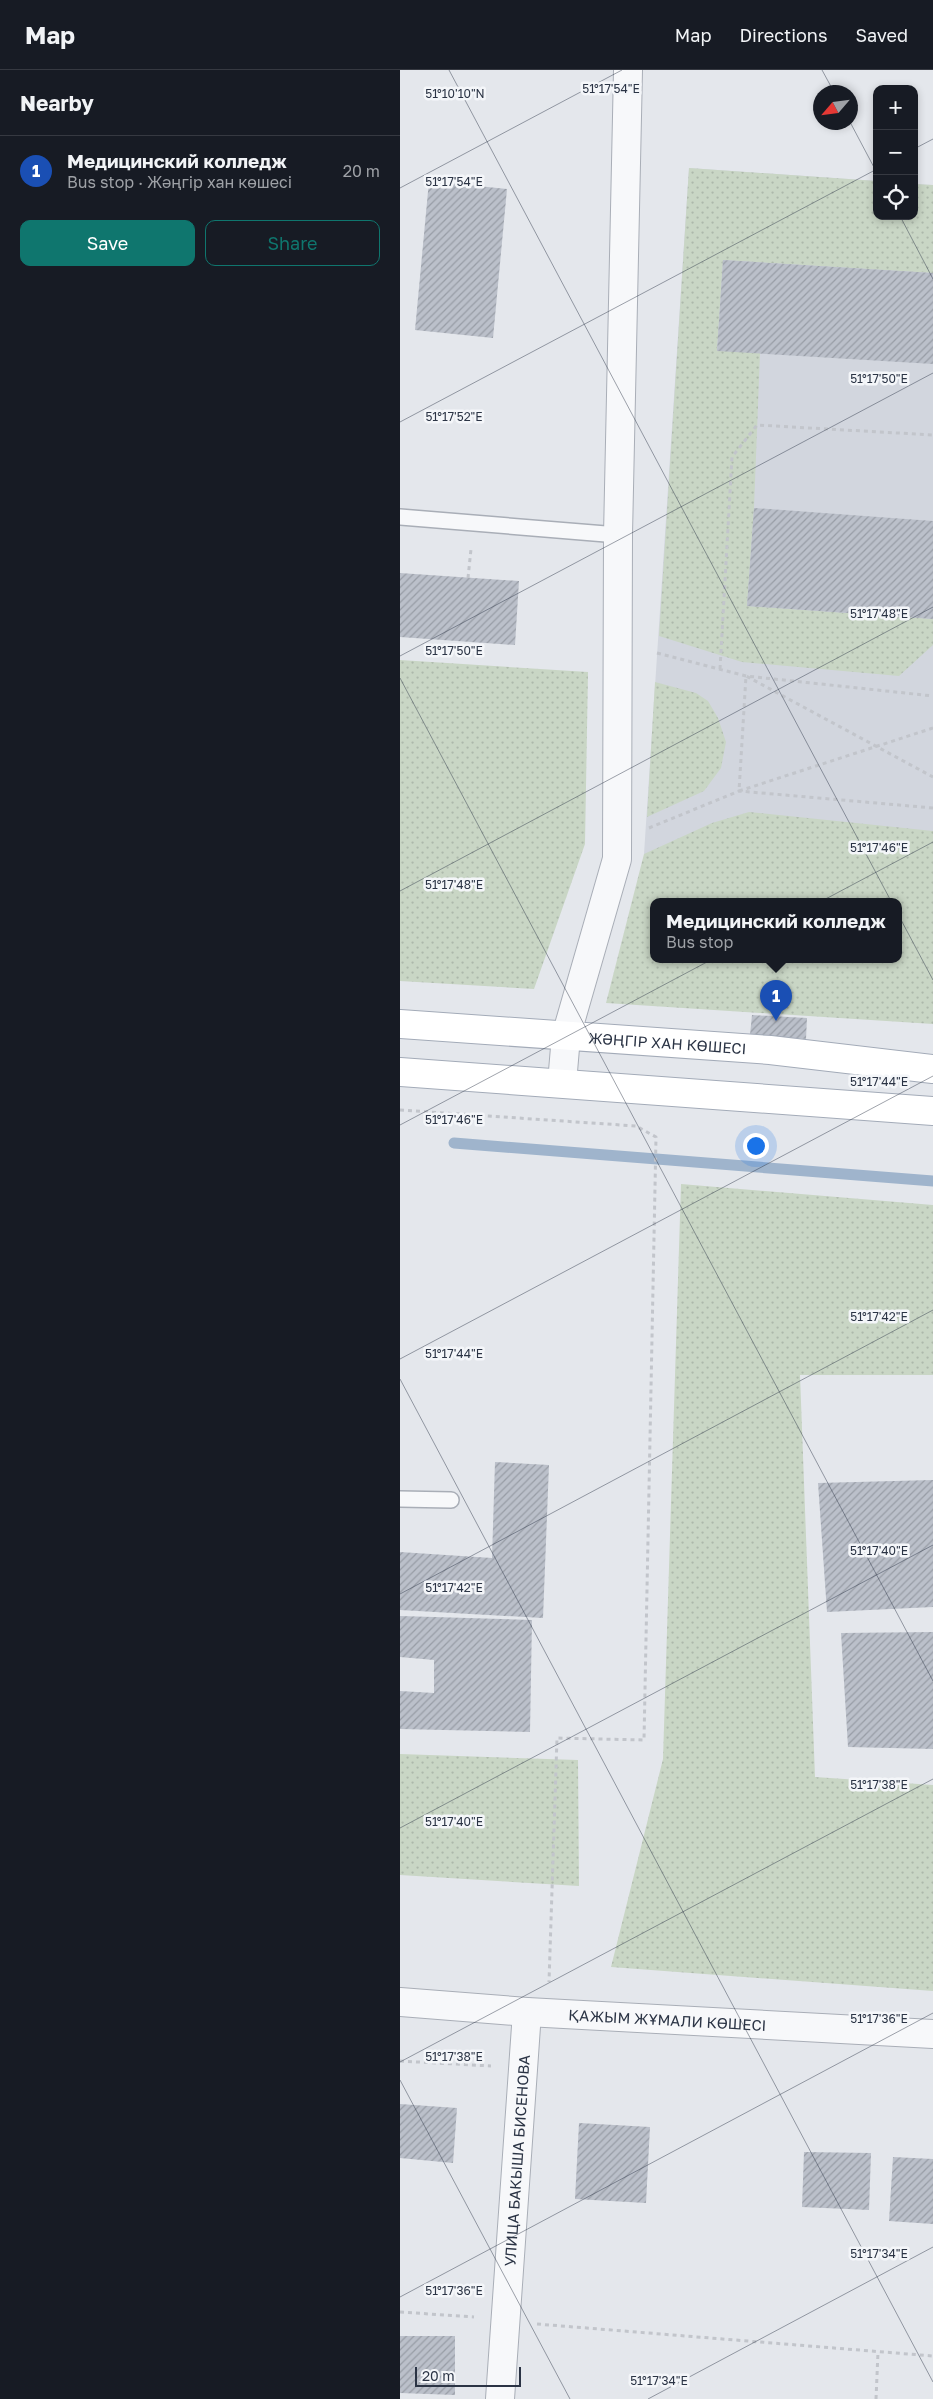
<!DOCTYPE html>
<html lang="en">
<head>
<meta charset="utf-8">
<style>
	body { margin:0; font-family:"Golos Text",sans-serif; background:#242831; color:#f1f3f6 }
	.controls { position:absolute; right:15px; top:15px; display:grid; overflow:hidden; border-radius:10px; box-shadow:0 2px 8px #0003 }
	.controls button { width:45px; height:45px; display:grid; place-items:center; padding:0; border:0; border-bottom:1px solid #363941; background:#171b24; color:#f1f3f6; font:25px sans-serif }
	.compass { position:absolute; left:413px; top:15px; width:45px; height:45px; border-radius:50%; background:#171b24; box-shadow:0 2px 8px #0003; rotate:242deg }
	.scale { position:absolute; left:15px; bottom:12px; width:106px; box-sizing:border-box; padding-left:5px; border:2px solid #2b3445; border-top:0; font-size:14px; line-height:18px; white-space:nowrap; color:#2b3445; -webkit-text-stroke:4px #f4f6f9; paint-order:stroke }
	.you { position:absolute; left:355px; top:1075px; width:18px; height:18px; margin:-12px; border:4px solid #fff; border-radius:50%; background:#1a73e8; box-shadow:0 0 0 8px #1a73e833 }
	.badge { display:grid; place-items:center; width:32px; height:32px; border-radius:50%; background:#0f766e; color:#fff; font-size:16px; font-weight:700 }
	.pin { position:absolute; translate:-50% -41px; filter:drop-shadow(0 1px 2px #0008) }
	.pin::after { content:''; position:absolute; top:26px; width:18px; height:15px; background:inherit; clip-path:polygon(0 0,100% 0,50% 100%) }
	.popup { position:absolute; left:250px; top:828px; width:252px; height:65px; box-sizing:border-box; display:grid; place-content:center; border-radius:10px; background:#171b24; filter:drop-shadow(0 1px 4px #0005); font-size:16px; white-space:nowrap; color:#9ea1a6 }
	.popup b { font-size:19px; color:#f1f3f6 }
	.popup::after { content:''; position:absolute; left:50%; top:100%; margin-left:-10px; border:10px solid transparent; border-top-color:#171b24 }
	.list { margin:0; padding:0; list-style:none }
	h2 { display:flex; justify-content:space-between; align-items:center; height:65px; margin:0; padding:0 20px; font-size:21px }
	h2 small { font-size:16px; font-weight:400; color:#9ea1a6 }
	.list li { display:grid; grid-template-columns:32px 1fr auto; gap:15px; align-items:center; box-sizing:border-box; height:70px; padding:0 20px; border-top:1px solid #363941 }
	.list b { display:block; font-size:19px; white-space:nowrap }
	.list p { margin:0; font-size:16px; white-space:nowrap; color:#9ea1a6 }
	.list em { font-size:16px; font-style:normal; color:#9ea1a6 }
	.actions { display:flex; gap:10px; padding:15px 20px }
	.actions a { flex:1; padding:11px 0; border:1px solid #0f766e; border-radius:10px; text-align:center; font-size:18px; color:#0f766e }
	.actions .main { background:#0f766e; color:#fff }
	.icon { flex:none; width:28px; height:28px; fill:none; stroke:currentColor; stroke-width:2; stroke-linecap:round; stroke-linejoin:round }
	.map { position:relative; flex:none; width:533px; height:2329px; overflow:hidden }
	header { display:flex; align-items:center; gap:30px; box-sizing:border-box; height:70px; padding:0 25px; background:#171b24; border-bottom:1px solid #363941 }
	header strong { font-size:24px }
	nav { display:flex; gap:28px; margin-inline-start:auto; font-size:18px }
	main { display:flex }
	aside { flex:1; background:#171b24 }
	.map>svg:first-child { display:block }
	.built { fill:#d2d6de }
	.grass { fill:url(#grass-dots); fill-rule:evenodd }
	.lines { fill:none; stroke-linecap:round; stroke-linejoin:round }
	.stream { stroke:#9fb4cc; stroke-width:11 }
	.building { fill:url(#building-hatch) }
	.service-casing { stroke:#a9aeb7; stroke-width:18 }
	.minor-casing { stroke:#a9aeb7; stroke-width:30 }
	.primary-casing { stroke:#a3abb8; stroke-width:30 }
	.path { stroke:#c2c5cb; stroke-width:3; stroke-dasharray:4 4; stroke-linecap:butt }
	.service { stroke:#f7f8fa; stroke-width:15 }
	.minor { stroke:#f7f8fa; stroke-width:28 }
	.primary { stroke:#fff; stroke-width:28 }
	.ticks { fill:none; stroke:#2b3445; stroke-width:1; stroke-opacity:0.45 }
	.labels { text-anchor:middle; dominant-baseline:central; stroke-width:5; stroke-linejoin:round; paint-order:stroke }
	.street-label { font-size:15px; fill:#2b3445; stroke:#f4f6f9 }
	.ticks-label { font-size:12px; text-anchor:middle; fill:#2b3445; stroke:#f4f6f9; stroke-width:5; stroke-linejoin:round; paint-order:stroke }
</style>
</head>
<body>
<header>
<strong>Map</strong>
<nav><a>Map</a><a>Directions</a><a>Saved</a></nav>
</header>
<main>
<aside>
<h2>Nearby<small></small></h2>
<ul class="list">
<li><span class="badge" style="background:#1a4fb4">1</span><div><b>Медицинский колледж</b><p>Bus stop · Жәңгір хан көшесі</p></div><em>20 m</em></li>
</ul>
<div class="actions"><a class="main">Save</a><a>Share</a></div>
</aside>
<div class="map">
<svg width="533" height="2329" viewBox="0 0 533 2329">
	<defs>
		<pattern id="grass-dots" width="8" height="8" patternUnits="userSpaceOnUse" patternTransform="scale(1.25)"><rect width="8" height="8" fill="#c9d6c5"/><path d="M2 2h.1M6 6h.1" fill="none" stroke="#adb8ab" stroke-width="1.8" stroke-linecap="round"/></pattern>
		<pattern id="building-hatch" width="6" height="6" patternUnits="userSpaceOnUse" patternTransform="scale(1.25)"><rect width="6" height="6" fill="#bbc0ca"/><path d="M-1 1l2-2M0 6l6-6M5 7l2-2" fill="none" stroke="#989da6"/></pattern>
	</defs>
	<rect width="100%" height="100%" fill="#e4e7ec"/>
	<path class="built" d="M289,98L477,111V146H514V114L533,115V804L244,784Z"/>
	<path class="grass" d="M289,98L477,111V146H514V114L533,115V203L323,190L317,280L360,283L354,438L347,536L533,549V575L499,606L342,592L259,566Z
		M0,590L188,602L185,774L134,919L0,911Z
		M255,612L296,623L308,631L318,648L326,672L321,698L304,721L247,747Z
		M349,742L533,761V954L206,933L244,784L312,753ZM254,832H498V890H254Z
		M281,1114L533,1135V1305H400L415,1707L533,1715V1921L211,1897L263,1689Z
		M0,1684L178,1690L179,1816L0,1805Z"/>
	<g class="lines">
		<path class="stream" d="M54,1073L533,1111"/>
	</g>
	<path class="building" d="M29,111L107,119L93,268L15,260Z
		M323,190L533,203V294L317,281Z
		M354,438L533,451V549L347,536Z
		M0,503L119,511L115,575L0,567Z
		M352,945L407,948L406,969L350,965Z
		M95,1392L149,1395L143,1548L0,1540V1482L92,1488Z
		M533,1410V1537L427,1542L418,1413Z
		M0,1546L132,1550L130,1662L0,1659V1621L34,1623V1590L0,1587Z
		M533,1562V1679L448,1677L441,1563Z
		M0,2034L57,2038L53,2093L0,2088Z
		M179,2053L250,2057L246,2133L175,2129Z
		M404,2082L471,2083L469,2140L402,2137Z
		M493,2087L533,2089V2154L489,2151Z
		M0,2266H55V2325L0,2323Z"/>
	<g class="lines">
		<defs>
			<path id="service" d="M0,447L218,465
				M0,1429L51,1430"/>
			<g id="minor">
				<path d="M162,1013L166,966L217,789L218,465L228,0"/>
				<path id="s1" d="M0,1932L127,1942L533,1964"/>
				<path id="s2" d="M100,2329L127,1942"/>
			</g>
			<g id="primary">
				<path id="s3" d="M0,954L370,980L533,999"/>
				<path d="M0,1002L533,1041"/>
			</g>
		</defs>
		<use href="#service" class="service-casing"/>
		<use href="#minor" class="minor-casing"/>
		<use href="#primary" class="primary-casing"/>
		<path class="path" d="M68,508L71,479
			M257,583L346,606L533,626
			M320,599L332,387L357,355L533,365
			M533,658L339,721L346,606L533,707
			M249,758L339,721L533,738
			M0,1040L236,1056L256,1067L244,1670L157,1668L149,1912
			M0,1991L91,1996
			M0,2242L74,2247
			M137,2254L533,2286
			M476,2329L478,2282"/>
		<use href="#service" class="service"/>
		<use href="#minor" class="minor"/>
		<use href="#primary" class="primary"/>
	</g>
	<path class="ticks" d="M49,0L533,910M422,0L434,22M450,52L477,103M514,79L533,69M0,118L222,0M500,146L533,209M0,352L477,99M0,586L533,303M0,608L533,1611M0,821L533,537M0,1055L533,772M0,1289L533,1006M0,1309L533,2312M0,1524L533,1240M0,1758L533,1475M0,1992L533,1709M0,2010L170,2329M0,2227L533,1943M248,2329L533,2177"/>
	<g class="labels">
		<g class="street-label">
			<text stroke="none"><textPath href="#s3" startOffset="268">ЖӘҢГІР ХАН КӨШЕСІ</textPath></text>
			<text stroke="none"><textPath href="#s1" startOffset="268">ҚАЖЫМ ЖҰМАЛИ КӨШЕСІ</textPath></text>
			<text stroke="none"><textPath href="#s2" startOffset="239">УЛИЦА БАКЫША БИСЕНОВА</textPath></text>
		</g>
	</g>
	<g class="ticks-label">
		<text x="211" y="23">51°17'54"E</text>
		<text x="55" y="28">51°10'10"N</text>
		<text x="54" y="116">51°17'54"E</text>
		<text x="479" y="313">51°17'50"E</text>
		<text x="54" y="351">51°17'52"E</text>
		<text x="479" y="548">51°17'48"E</text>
		<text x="54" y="585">51°17'50"E</text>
		<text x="479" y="782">51°17'46"E</text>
		<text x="54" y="819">51°17'48"E</text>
		<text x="479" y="1016">51°17'44"E</text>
		<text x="54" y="1054">51°17'46"E</text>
		<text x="479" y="1251">51°17'42"E</text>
		<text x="54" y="1288">51°17'44"E</text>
		<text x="479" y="1485">51°17'40"E</text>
		<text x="54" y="1522">51°17'42"E</text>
		<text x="479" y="1719">51°17'38"E</text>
		<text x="54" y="1756">51°17'40"E</text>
		<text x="479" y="1953">51°17'36"E</text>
		<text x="54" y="1991">51°17'38"E</text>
		<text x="479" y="2188">51°17'34"E</text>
		<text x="54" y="2225">51°17'36"E</text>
		<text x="259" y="2315">51°17'34"E</text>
	</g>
</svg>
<div class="controls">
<button>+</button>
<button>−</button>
<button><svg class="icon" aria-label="locate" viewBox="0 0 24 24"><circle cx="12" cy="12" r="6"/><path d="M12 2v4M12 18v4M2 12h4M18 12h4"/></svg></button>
</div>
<svg class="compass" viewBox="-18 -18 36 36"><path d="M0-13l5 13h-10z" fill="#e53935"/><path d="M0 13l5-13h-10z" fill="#9ea1a6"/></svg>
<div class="scale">20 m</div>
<div class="you"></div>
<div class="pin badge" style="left:376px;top:951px;background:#1a4fb4">1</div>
<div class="popup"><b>Медицинский колледж</b>Bus stop</div>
</div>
</main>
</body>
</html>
